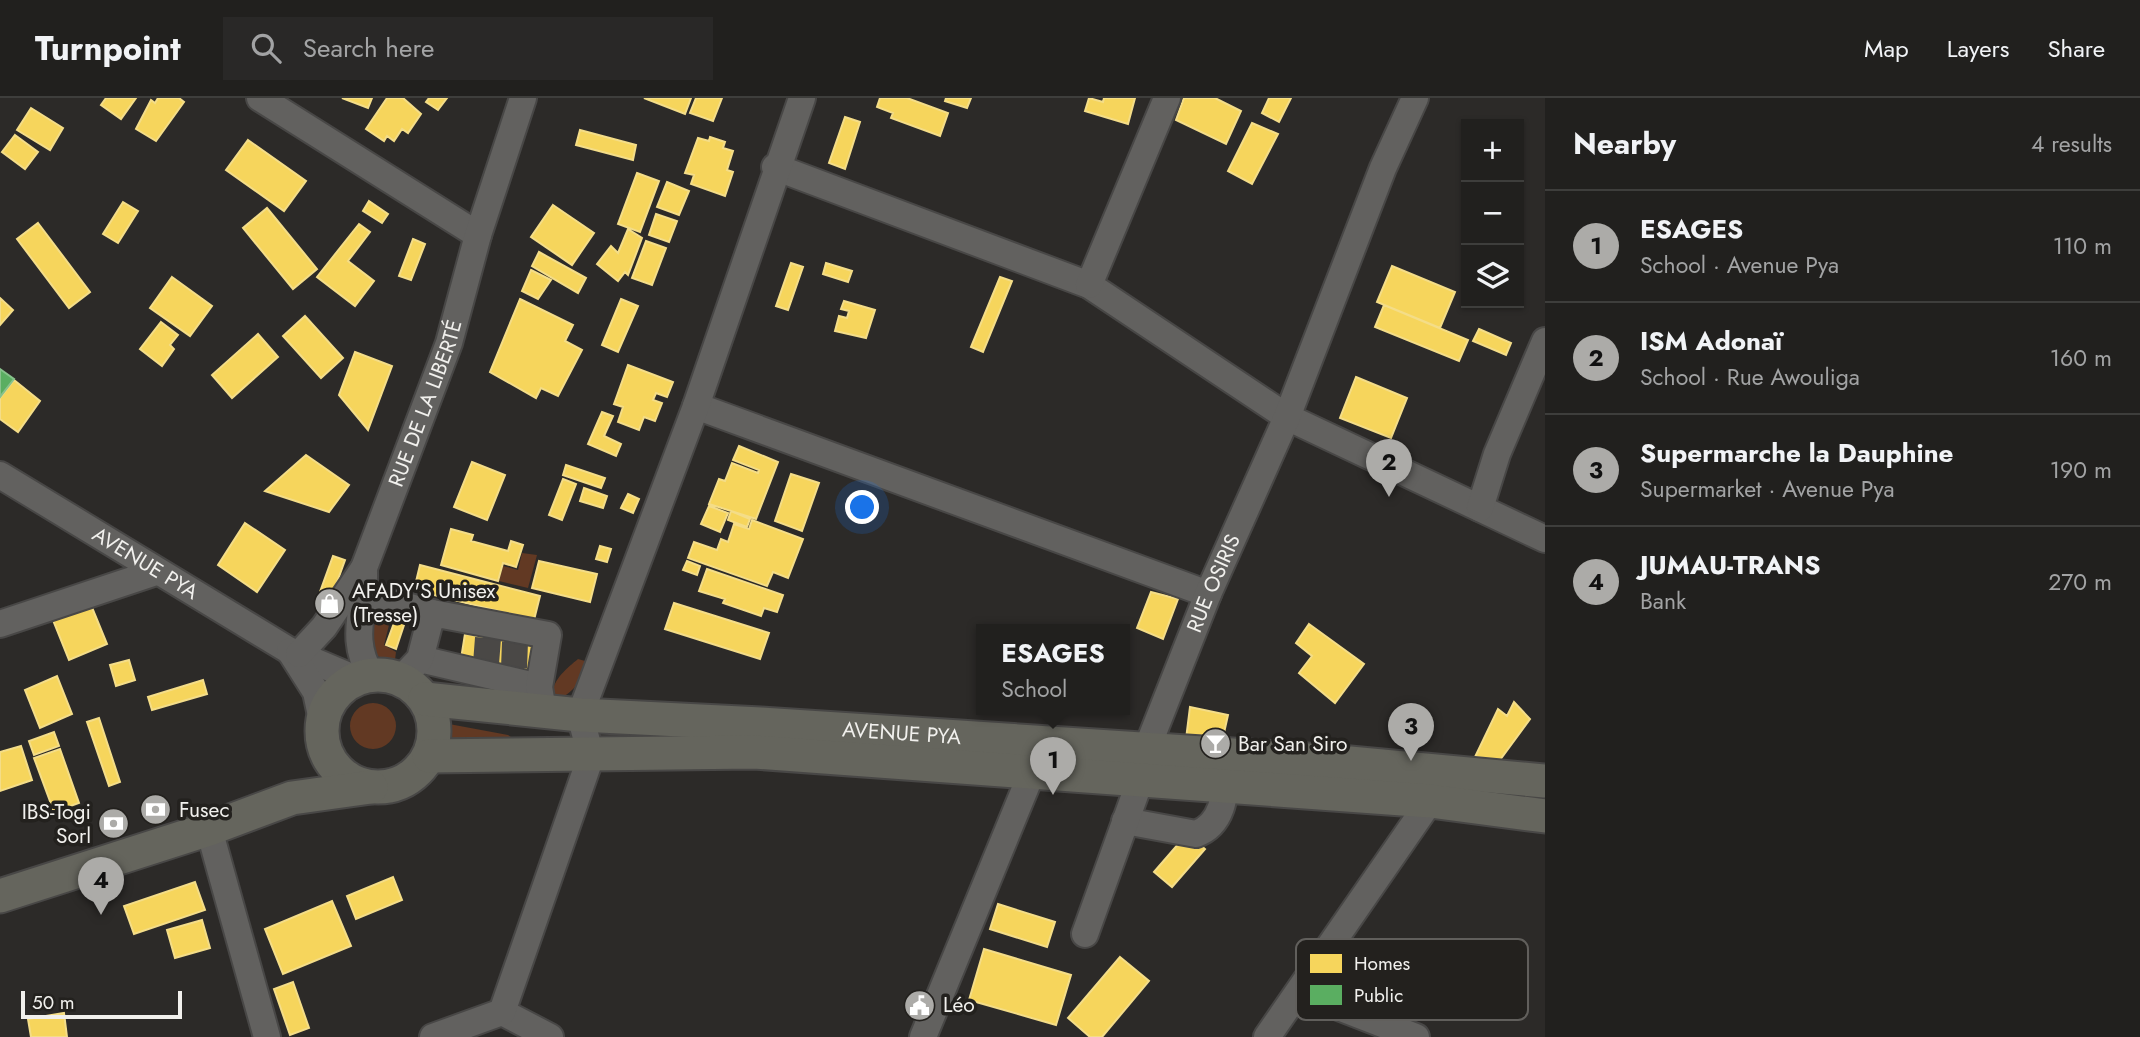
<!DOCTYPE html>
<html lang="en">
<head>
<meta charset="utf-8">
<style>
	body { margin:0; font-family:Jost,sans-serif; background:#292827; color:#f1f3f6 }
	.controls { position:absolute; right:21px; top:21px; display:grid; overflow:hidden; border-radius:0px; box-shadow:0 2px 5px #0004 }
	.controls button { width:63px; height:63px; display:grid; place-items:center; padding:0; border:0; border-bottom:2px solid #3e3e3c; background:#21201e; color:#f1f3f6; font:35px sans-serif }
	.scale { position:absolute; left:21px; bottom:18px; width:161px; box-sizing:border-box; padding-left:7px; border:4px solid #f1f0ed; border-top:0; font-size:19px; line-height:24px; white-space:nowrap; color:#f1f0ed; -webkit-text-stroke:5px #23211e; paint-order:stroke }
	.you { position:absolute; left:863px; top:410px; width:24px; height:24px; margin:-18px; border:5px solid #fff; border-radius:50%; background:#1a73e8; box-shadow:0 0 0 10px #1a73e833 }
	.badge { display:grid; place-items:center; width:46px; height:46px; border-radius:50%; background:#acaba8; color:#111; font-size:23px; font-weight:700 }
	.pin { position:absolute; translate:-50% -58px; filter:drop-shadow(0 2px 4px #0008) }
	.pin::after { content:''; position:absolute; top:37px; width:24px; height:21px; background:inherit; clip-path:polygon(0 0,100% 0,50% 100%) }
	.popup { position:absolute; left:976px; top:526px; width:154px; height:91px; box-sizing:border-box; display:grid; place-content:center; border-radius:0px; background:#21201e; filter:drop-shadow(0 2px 5px #0005); font-size:23px; white-space:nowrap; color:#a2a3a4 }
	.popup b { font-size:26px; color:#f1f3f6 }
	.popup::after { content:''; position:absolute; left:50%; top:100%; margin-left:-14px; border:14px solid transparent; border-top-color:#21201e }
	.list { margin:0; padding:0; list-style:none }
	h2 { display:flex; justify-content:space-between; align-items:center; height:91px; margin:0; padding:0 28px; font-size:30px }
	h2 small { font-size:23px; font-weight:400; color:#a2a3a4 }
	.list li { display:grid; grid-template-columns:46px 1fr auto; gap:21px; align-items:center; box-sizing:border-box; height:112px; padding:0 28px; border-top:2px solid #3e3e3c }
	.list b { display:block; font-size:26px; white-space:nowrap }
	.list p { margin:0; font-size:23px; white-space:nowrap; color:#a2a3a4 }
	.list em { font-size:23px; font-style:normal; color:#a2a3a4 }
	.icon { flex:none; width:38px; height:38px; fill:none; stroke:currentColor; stroke-width:2; stroke-linecap:round; stroke-linejoin:round }
	.map { position:relative; flex:none; width:1545px; height:939px; overflow:hidden }
	header { display:flex; align-items:center; gap:42px; box-sizing:border-box; height:98px; padding:0 35px; background:#21201e; border-bottom:2px solid #3e3e3c }
	header strong { font-size:33px }
	nav { display:flex; gap:38px; margin-inline-start:auto; font-size:24px }
	.search { width:490px; height:63px; background:#292827; display:flex; align-items:center; gap:18px; box-sizing:border-box; padding:0 24px; border-radius:0px; color:#a2a3a4; font-size:26px }
	main { display:flex }
	aside { flex:1; background:#21201e }
	.map>svg:first-child { display:block }
	.green { fill:#623923 }
	.homes { fill:#f6d55c; stroke:#f4dd88; stroke-width:2 }
	.public { fill:#5aae61; stroke:#87c28b; stroke-width:2 }
	.lines { fill:none; stroke-linecap:round; stroke-linejoin:round }
	.minor-tunnel { stroke:#4a4846; stroke-width:26; stroke-dasharray:26 13; stroke-linecap:butt }
	.minor-casing { stroke:#484746; stroke-width:30 }
	.major-casing { stroke:#484746; stroke-width:37 }
	.minor { stroke:#62615f; stroke-width:26 }
	.major { stroke:#65655d; stroke-width:33 }
	.labels { text-anchor:middle; dominant-baseline:central; stroke-width:7; stroke-linejoin:round; paint-order:stroke }
	.street-label { font-size:21px; fill:#f1f0ed; stroke:#23211e }
	.poi-label { font-size:21px; fill:#f1f0ed; stroke:#23211e; text-anchor:start }
	.key { fill:#23211e; stroke:#615f5c; stroke-width:2 }
	.key-label { font-size:19px; fill:#f1f0ed }
</style>
</head>
<body>
<header>
<strong>Turnpoint</strong>
<div class="search"><svg class="icon" aria-label="search" viewBox="0 0 24 24"><circle cx="10" cy="10" r="6"/><path d="M15 15l6 6"/></svg>Search here</div>
<nav><a>Map</a><a>Layers</a><a>Share</a></nav>
</header>
<main>
<div class="map">
<svg width="1545" height="939" viewBox="0 0 1545 939">
	<rect width="100%" height="100%" fill="#2c2a28"/>
	<path class="green" d="M522,455L537,457L528,490L499,483L503,468L518,472Z
		M380,511L392,515L384,547L396,554L395,562H383L372,553V534Z
		M578,561L585,563C585,583 571,596 554,604C547,586 566,571 578,561Z
		M350 628a23 23 0 1 1 46 0a23 23 0 1 1-46 0Z
		M449,626L508,637L511,639L450,642L447,641Z"/>
	<path class="homes" d="M106,0H136L121,21L101,7Z
		M158,0H179L184,4L156,43L136,31L151,2L155,5Z
		M342,0H372L368,10Z
		M387,0H403L421,16L408,35L402,31L394,43L387,38L384,43L366,31Z
		M429,0H447L438,12L426,4Z
		M644,0H691L685,16Z
		M696,0H722L713,23L690,15Z
		M880,0H907L948,15L940,38L891,20L893,15L877,9Z
		M946,0H971L967,10L945,3Z
		M1089,0L1103,4L1104,0H1135L1128,26L1085,13Z
		M1184,0H1215L1241,13L1226,46L1176,22Z
		M1269,0H1291L1279,24L1262,15Z
		M31,10L63,30L50,52L17,32Z
		M845,19L860,24L845,71L829,65Z
		M1252,25L1278,36L1252,86L1228,73Z
		M580,32L636,47L633,62L576,47Z
		M15,37L38,54L25,71L2,54Z
		M710,39L725,44L723,50L733,53L727,72L733,74L725,98L691,86L694,77L685,75L698,40L709,43Z
		M248,42L306,83L284,113L226,72Z
		M637,75L659,83L640,134L618,126Z
		M667,84L689,93L679,117L657,109Z
		M369,103L388,116L382,125L363,113Z
		M123,104L138,113L118,145L103,136Z
		M553,107L594,135L572,167L531,139Z
		M267,110L317,171L293,191L243,130Z
		M656,116L677,123L669,144L649,137Z
		M38,125L90,194L69,210L17,141Z
		M359,126L370,134L348,163L374,183L355,208L317,179Z
		M628,131L642,140L628,177L625,174L618,183L597,166L611,148L618,155Z
		M413,141L425,146L411,182L399,178Z
		M646,143L666,150L652,187L632,180Z
		M539,154L586,180L578,195L532,168Z
		M791,165L803,169L788,212L776,208Z
		M826,165L852,173L848,184L823,176Z
		M1392,168L1455,194L1440,230L1377,204Z
		M531,172L551,182L538,201L522,193Z
		M172,179L212,208L190,238L150,210Z
		M1000,179L1012,183L983,254L971,249Z
		M0,200L13,212L0,227Z
		M520,201L573,227L565,243L582,252L558,298L541,290L536,300L490,274Z
		M621,201L638,208L618,254L602,247Z
		M844,203L875,212L866,240L835,233L839,218L847,220L849,213L841,211Z
		M1384,207L1468,242L1459,263L1375,229Z
		M305,218L343,260L321,280L283,238Z
		M161,224L178,237L170,247L174,251L162,268L140,251Z
		M1479,231L1511,245L1506,257L1473,243Z
		M258,236L278,259L232,300L212,277Z
		M355,254L392,268L368,332L339,297Z
		M628,267L673,284L667,299L656,295L653,302L662,305L655,323L644,319L639,332L618,324L623,309L614,306Z
		M1356,279L1407,300L1391,340L1340,320Z
		M14,282L40,303L18,334L0,321V300Z
		M602,314L613,318L604,338L621,346L616,358L588,346Z
		M739,348L778,364L756,421L709,406L719,381L725,383L732,365L758,375L759,372L733,362Z
		M306,357L349,387L329,414L265,393Z
		M472,364L505,377L487,422L454,409Z
		M566,367L605,380L601,390L563,377Z
		M791,376L819,385L802,433L775,423Z
		M563,381L576,386L562,422L549,417Z
		M584,390L607,398L603,410L580,403Z
		M628,396L639,401L633,415L621,410Z
		M709,408L728,415L720,434L701,426Z
		M731,413L750,421L747,429L728,422Z
		M752,422L803,441L788,480L773,474L767,488L688,460L694,444L717,452L721,441L728,444L734,426L749,431Z
		M245,425L285,452L257,494L218,467Z
		M451,431L473,437L471,443L508,453L511,443L523,447L516,469L503,465L498,483L441,467Z
		M600,448L611,451L607,464L596,461Z
		M333,458L345,462L332,498L320,494Z
		M539,463L597,476L590,504L532,490Z
		M687,463L700,468L697,477L683,472Z
		M420,467L540,498L534,522L414,492Z
		M707,471L783,497L777,514L764,510L761,518L723,505L725,501L699,493Z
		M1151,494L1178,501L1163,541L1137,530Z
		M674,505L769,535L760,561L665,531Z
		M91,507L107,546L69,562L53,522Z
		M398,514L407,518L396,551L386,547Z
		M1309,526L1364,566L1335,605L1299,575L1312,558L1296,545Z
		M465,536L543,549L539,574L461,561Z
		M129,562L135,582L116,588L110,567Z
		M57,578L72,616L40,630L25,592Z
		M203,582L207,596L152,612L148,599Z
		M1514,604L1530,621L1500,662L1475,659L1498,611L1507,618Z
		M1190,609L1228,617L1222,644L1186,641Z
		M99,620L120,684L109,688L87,624Z
		M54,634L59,648L34,657L29,643Z
		M21,648L32,682L0,693V654Z
		M60,651L79,705L54,714L34,660Z
		M1187,736L1205,751L1172,789L1154,774Z
		M393,779L402,802L356,821L347,798Z
		M195,784L205,812L134,836L124,808Z
		M332,803L351,848L283,876L265,831Z
		M998,806L1055,824L1047,849L990,831Z
		M202,822L210,850L175,860L167,832Z
		M984,851L1071,877L1056,927L969,902Z
		M1120,859L1149,883L1102,939H1090L1068,920Z
		M1442,869L1458,877L1442,907L1426,899Z
		M293,884L309,930L290,937L274,891Z
		M64,915L67,939H31L28,921Z"/>
	<path class="public" d="M0,271L14,281L0,299Z"/>
	<g class="lines">
		<path class="minor-tunnel" d="M486,566L488,540
			M514,570L515,544"/>
		<defs>
			<g id="minor">
				<path d="M260,0L478,137"/>
				<path d="M775,69L1089,187L1287,319L1545,441"/>
				<path d="M1089,187L1167,0"/>
				<path d="M696,308L1208,496"/>
				<path id="s1" d="M0,377L290,553L356,581"/>
				<path d="M1480,410L1497,356L1545,243"/>
				<path d="M364,470C366,511 348,540 371,577"/>
				<path d="M366,497L432,515"/>
				<path d="M0,526L156,474"/>
				<path d="M290,553L316,594L323,627"/>
				<path id="s2" d="M299,556L324,529L364,470L449,245L478,137L523,0"/>
				<path d="M420,561L539,589"/>
				<path d="M401,581L420,561L432,515L548,537L539,589L543,613"/>
				<path d="M1125,723L1196,736C1224,726 1225,695 1227,669"/>
				<path d="M209,731L267,939"/>
				<path id="s3" d="M1085,836L1141,680L1146,653L1208,496L1287,319L1383,70L1415,0"/>
				<path d="M1300,894L1416,939"/>
				<path d="M502,914L550,939"/>
				<path d="M433,939L502,914L591,658L580,617L696,308L802,0"/>
				<path d="M923,939L1032,674"/>
				<path d="M1267,939L1430,703"/>
			</g>
			<g id="major">
				<circle cx="378" cy="633" r="56"/>
				<path id="s4" d="M425,601L580,617L761,626L1339,664L1545,683"/>
				<path d="M429,658L754,654L1430,703L1545,718"/>
				<path d="M0,798L209,731L292,700L371,689"/>
			</g>
		</defs>
		<use href="#minor" class="minor-casing"/>
		<use href="#major" class="major-casing"/>
		<use href="#minor" class="minor"/>
		<use href="#major" class="major"/>
	</g>
	<defs>
		<symbol id="shop-disc" viewBox="-11 -11 22 22"><circle r="9.5" fill="#acaba8" stroke="#23211e"/><path d="M-5-2.5h2.3a2.7 3.5 0 0 1 5.4 0H5L5.5 6h-11ZM-1.5-2.5h3a1.5 2.3 0 0 0-3 0Z" fill="#fff"/></symbol>
		<symbol id="bar-disc" viewBox="-11 -11 22 22"><circle r="9.5" fill="#acaba8" stroke="#23211e"/><path d="M-6-5H6L.8 .8V4.5H3.5V6h-7V4.5H-.8V.8Z" fill="#fff"/></symbol>
		<symbol id="bank-disc" viewBox="-11 -11 22 22"><circle r="9.5" fill="#acaba8" stroke="#23211e"/><path d="M-6-4H6V4H-6ZM0-2.3a2.3 2.3 0 1 0 0 4.6a2.3 2.3 0 1 0 0-4.6Z" fill="#fff"/></symbol>
		<symbol id="civic-disc" viewBox="-11 -11 22 22"><circle r="9.5" fill="#acaba8" stroke="#23211e"/><path d="M-.6-6.5H3V-4.5H.6V-3L4-1V1h2V6H-6V1h2V-1L-.6-3ZM-1.2 2.5V6h2.4V2.5Z" fill="#fff"/></symbol>
	</defs>
	<g fill-rule="evenodd">
		<use href="#shop-disc" x="312" y="488" width="35" height="35"/>
		<use href="#bar-disc" x="1198" y="628" width="35" height="35"/>
		<use href="#bank-disc" x="138" y="694" width="35" height="35"/>
		<use href="#bank-disc" x="96" y="708" width="35" height="35"/>
		<use href="#civic-disc" x="902" y="890" width="35" height="35"/>
	</g>
	<g class="labels">
		<g class="street-label">
			<text stroke="none"><textPath href="#s2" startOffset="284">RUE DE LA LIBERTÉ</textPath></text>
			<text stroke="none"><textPath href="#s1" startOffset="170">AVENUE PYA</textPath></text>
			<text stroke="none"><textPath href="#s3" startOffset="374">RUE OSIRIS</textPath></text>
			<text stroke="none"><textPath href="#s4" startOffset="478">AVENUE PYA</textPath></text>
		</g>
		<g class="poi-label">
			<text x="352" y="493">AFADY'S Unisex<tspan x="352" dy="24">(Tresse)</tspan></text>
			<text x="1238" y="646">Bar San Siro</text>
			<text x="179" y="712">Fusec</text>
			<text x="91" y="714" text-anchor="end">IBS-Togi<tspan x="91" dy="24">Sorl</tspan></text>
			<text x="943" y="907">Léo</text>
		</g>
	</g>
	<rect x="1296" y="841" width="232" height="81" rx="10" class="key"/>
	<rect x="1310" y="856" width="32" height="19" fill="#f6d55c"/>
	<rect x="1310" y="887" width="32" height="20" fill="#5aae61"/>
	<g class="key-label">
		<text x="1354" y="872">Homes</text>
		<text x="1354" y="904">Public</text>
	</g>
</svg>
<div class="controls">
<button>+</button>
<button>−</button>
<button><svg class="icon" aria-label="layers" viewBox="0 0 24 24"><path d="M12 4l9 5-9 5-9-5zM3 14l9 5 9-5"/></svg></button>
</div>
<div class="scale">50 m</div>
<div class="you"></div>
<div class="pin badge" style="left:1053px;top:697px">1</div>
<div class="popup"><b>ESAGES</b>School</div>
<div class="pin badge" style="left:1389px;top:399px">2</div>
<div class="pin badge" style="left:1411px;top:663px">3</div>
<div class="pin badge" style="left:101px;top:817px">4</div>
</div>
<aside>
<h2>Nearby<small>4 results</small></h2>
<ul class="list">
<li><span class="badge">1</span><div><b>ESAGES</b><p>School · Avenue Pya</p></div><em>110 m</em></li>
<li><span class="badge">2</span><div><b>ISM Adonaï</b><p>School · Rue Awouliga</p></div><em>160 m</em></li>
<li><span class="badge">3</span><div><b>Supermarche la Dauphine</b><p>Supermarket · Avenue Pya</p></div><em>190 m</em></li>
<li><span class="badge">4</span><div><b>JUMAU-TRANS</b><p>Bank</p></div><em>270 m</em></li>
</ul>
</aside>
</main>
</body>
</html>
